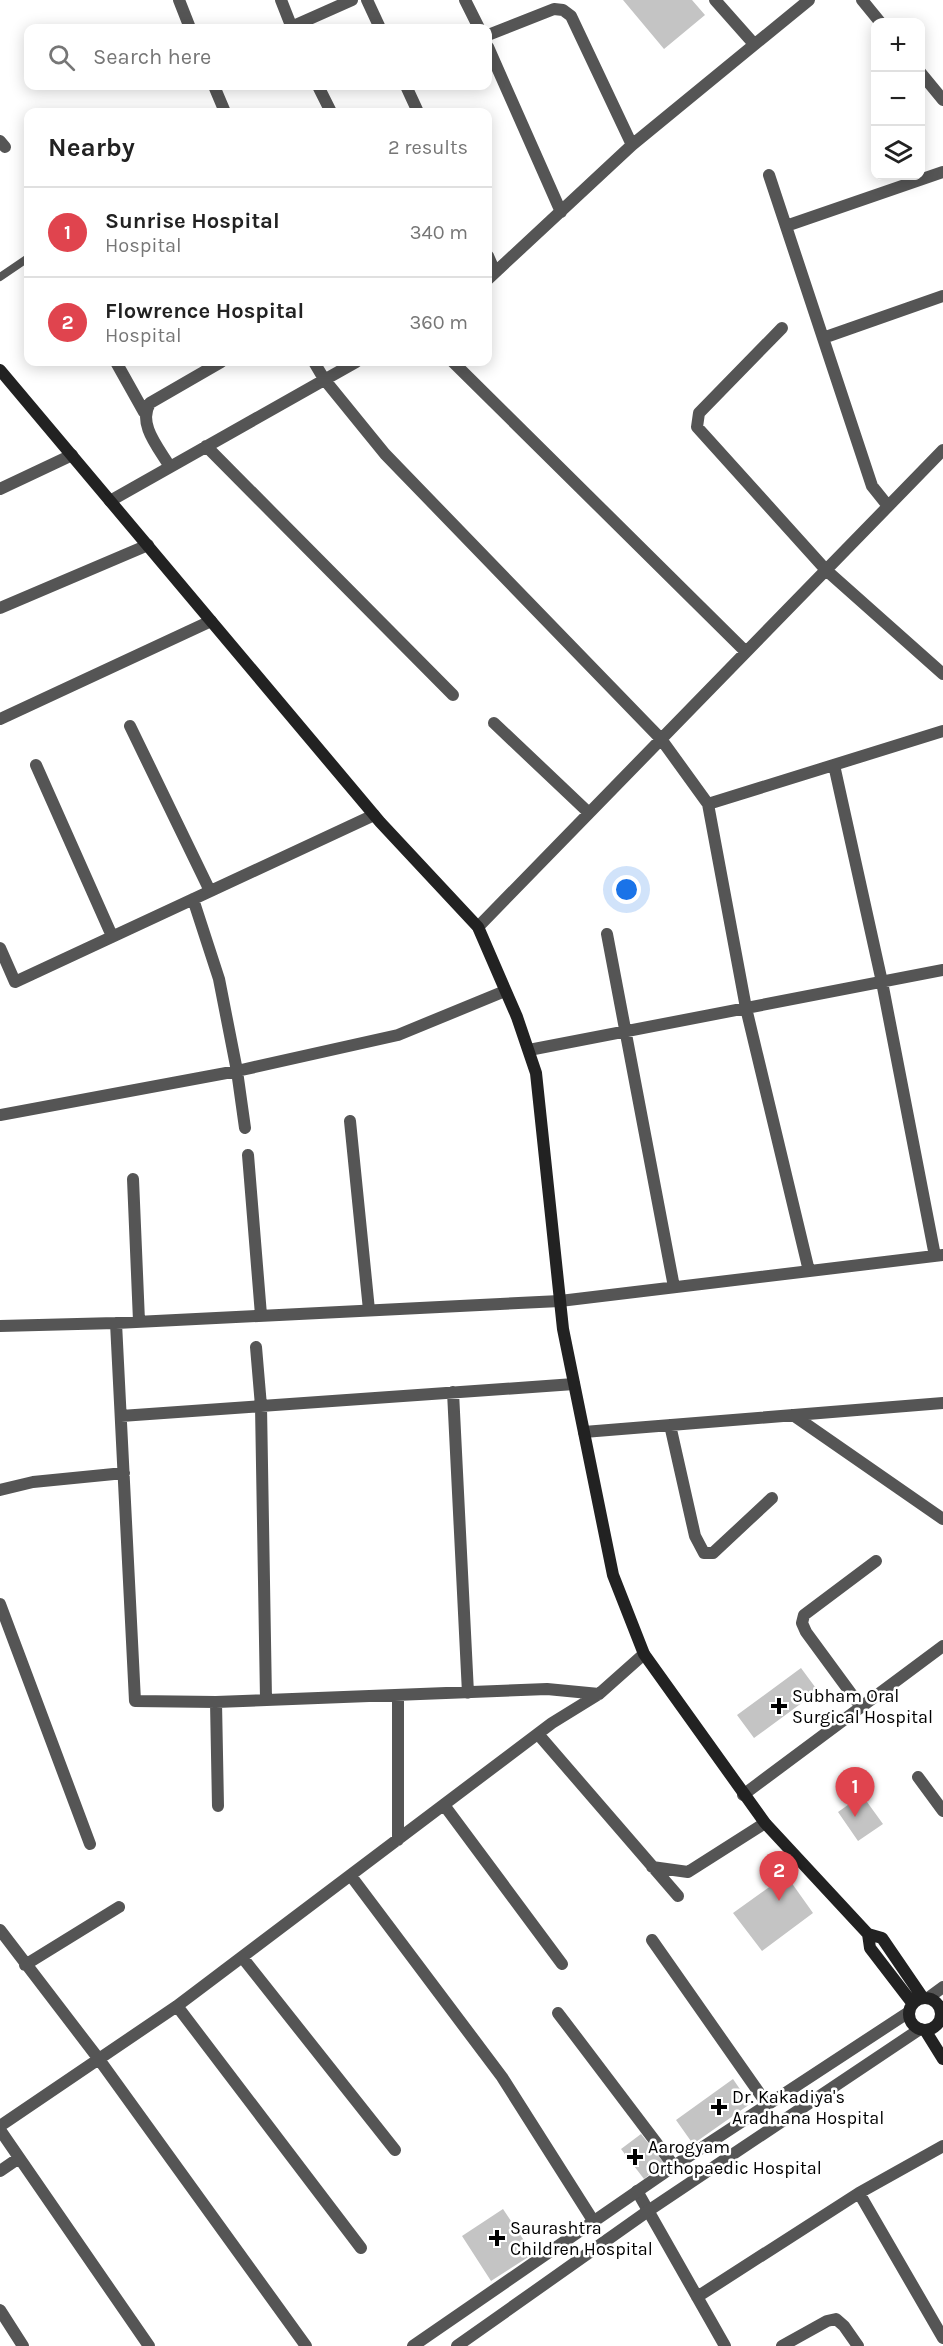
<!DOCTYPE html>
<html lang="en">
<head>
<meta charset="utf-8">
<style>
	body { margin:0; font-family:Karla,sans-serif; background:#f2f2f2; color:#222 }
	.controls { position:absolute; right:18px; top:18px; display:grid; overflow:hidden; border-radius:12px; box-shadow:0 3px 15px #0003 }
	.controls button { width:54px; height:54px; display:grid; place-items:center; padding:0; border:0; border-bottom:2px solid #e0e0e0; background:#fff; color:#222; font:30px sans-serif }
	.you { position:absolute; left:627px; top:890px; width:21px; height:21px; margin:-15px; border:4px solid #fff; border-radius:50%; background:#1a73e8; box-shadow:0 0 0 9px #1a73e833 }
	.badge { display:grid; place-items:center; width:39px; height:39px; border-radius:50%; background:#111827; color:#fff; font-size:20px; font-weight:700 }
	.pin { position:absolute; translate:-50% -50px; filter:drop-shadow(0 2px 3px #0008) }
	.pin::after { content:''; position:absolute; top:32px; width:21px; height:18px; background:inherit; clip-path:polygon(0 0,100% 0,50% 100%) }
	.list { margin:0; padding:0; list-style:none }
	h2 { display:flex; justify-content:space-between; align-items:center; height:78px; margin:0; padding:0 24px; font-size:26px }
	h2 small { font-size:20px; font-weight:400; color:#767676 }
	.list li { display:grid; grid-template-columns:39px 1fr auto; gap:18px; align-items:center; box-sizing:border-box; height:90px; padding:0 24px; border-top:2px solid #e0e0e0 }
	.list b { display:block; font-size:22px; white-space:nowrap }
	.list p { margin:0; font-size:20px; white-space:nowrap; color:#767676 }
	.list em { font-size:20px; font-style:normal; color:#767676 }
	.icon { flex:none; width:33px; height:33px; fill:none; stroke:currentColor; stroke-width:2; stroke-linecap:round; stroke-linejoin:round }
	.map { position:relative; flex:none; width:943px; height:2346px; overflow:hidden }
	.search { position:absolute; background:#fff; box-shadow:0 3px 15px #0003; left:24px; top:24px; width:468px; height:66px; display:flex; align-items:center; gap:15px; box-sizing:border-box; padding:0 21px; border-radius:12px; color:#767676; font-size:22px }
	.panel { position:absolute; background:#fff; box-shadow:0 3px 15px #0003; left:24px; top:108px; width:468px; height:258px; border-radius:12px }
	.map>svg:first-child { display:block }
	.building { fill:#c4c4c4 }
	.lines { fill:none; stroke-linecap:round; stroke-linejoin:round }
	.service { stroke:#555; stroke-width:8 }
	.minor { stroke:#555; stroke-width:12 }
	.tertiary { stroke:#555; stroke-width:12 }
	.secondary { stroke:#222; stroke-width:12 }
	.poi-dot { fill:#000; stroke:#fff; stroke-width:2 }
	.labels { text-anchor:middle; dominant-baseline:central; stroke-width:5; stroke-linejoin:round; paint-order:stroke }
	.poi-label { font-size:18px; fill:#000; stroke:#fff; text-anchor:start }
</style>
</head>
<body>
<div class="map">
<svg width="943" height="2346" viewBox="0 0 943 2346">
	<rect width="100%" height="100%" fill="#fff"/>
	<path class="building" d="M623,0H692L705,15L664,49Z
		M801,1668L818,1691L754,1738L737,1715Z
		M862,1795L883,1824L858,1841L838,1812Z
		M786,1875L813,1913L762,1951L733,1913Z
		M733,2079L750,2104L693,2144L676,2120Z
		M641,2134L664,2163L644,2179L621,2149Z
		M503,2209L533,2254L491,2281L462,2236Z"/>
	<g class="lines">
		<path class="service" d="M0,277L28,258"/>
		<path class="minor" d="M179,0L190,28
			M281,0L292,28
			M367,0L380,28
			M465,0L479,28
			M715,0L754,44
			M862,0L880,22
			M289,28L352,0
			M488,35L554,9L563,10L571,16L632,145
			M488,47L561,212
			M920,72L943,100
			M214,86L225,112
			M318,86L331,112
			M406,86L418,112
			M0,141L5,147
			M769,175L872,486L888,506
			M786,226L943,172
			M488,256L495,272
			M488,279L632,145L809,0
			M782,328L699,413L697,427L826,570L943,674
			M823,338L943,296
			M116,362L144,412
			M314,362L324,379L385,454L661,739L708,804L943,731
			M453,362L746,652
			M206,446L453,695
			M170,467C159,448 137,424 150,403L221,362
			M0,489L72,455
			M110,501L356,362
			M0,608L148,545
			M0,719L211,621
			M494,723L589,813
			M130,726L210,891
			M36,765L112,936
			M834,765L882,982L935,1256
			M708,804L746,1008L809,1271
			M193,899L219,979L237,1071L398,1035L505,991
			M478,927L943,450
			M607,934L674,1287
			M0,948L15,982L374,815
			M529,1050L943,970
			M0,1115L237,1071L245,1128
			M350,1121L369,1310
			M248,1155L261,1315
			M133,1179L139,1321
			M116,1323L135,1701L216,1702L547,1689L599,1694
			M0,1326L116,1323L560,1301L943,1255
			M256,1347L261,1406L266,1699
			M453,1392L468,1693
			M793,1415L943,1519
			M121,1416L574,1384
			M670,1425L695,1536L704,1553H713L772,1498
			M584,1432L943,1403
			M0,1490L33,1482L124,1473
			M0,1604L90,1844
			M398,1696V1840
			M216,1702L218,1806
			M861,1707L806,1632L802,1623L804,1615L876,1561
			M538,1734L678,1896
			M918,1777L943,1811
			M743,1795L943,1646
			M444,1805L562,1964
			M652,1867L688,1872L765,1823
			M351,1876L502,2077L594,2222
			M0,1930L98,2058L306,2346
			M652,1940L767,2104
			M242,1957L395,2150
			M25,1965L119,1907
			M177,2006L361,2248
			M558,2013L674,2166
			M0,2126L177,2006L552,1723L599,1694L644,1654
			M0,2130L149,2346
			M0,2171L19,2158
			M637,2191L725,2346
			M859,2193L943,2338
			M697,2297L859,2193L943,2146
			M0,2310L23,2346
			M782,2346L827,2321L836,2319L844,2326L858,2346"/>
		<path class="tertiary" d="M928,1998L943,1987
			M941,2018L943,2017
			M413,2346L674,2166L909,2012
			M457,2346L648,2211L920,2029"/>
		<path class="secondary" d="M0,370L380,822L478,927L517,1017L536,1073L563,1329L613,1575L644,1654L765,1823L868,1934L882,1938L923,1998
			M868,1934L870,1948L913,2004
			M909 2014a16 16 0 1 1 32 0a16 16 0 1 1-32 0Z
			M925,2030L943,2059"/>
	</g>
	<g class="poi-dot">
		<path d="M776 1697h6v6h6v6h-6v6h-6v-6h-6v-6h6z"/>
		<path d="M716 2098h6v6h6v6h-6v6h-6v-6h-6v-6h6z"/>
		<path d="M632 2148h6v6h6v6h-6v6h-6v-6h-6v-6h6z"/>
		<path d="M494 2229h6v6h6v6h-6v6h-6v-6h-6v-6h6z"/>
	</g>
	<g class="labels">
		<g class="poi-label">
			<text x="792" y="1696">Subham Oral<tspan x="792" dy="21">Surgical Hospital</tspan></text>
			<text x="732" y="2097">Dr. Kakadiya's<tspan x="732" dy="21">Aradhana Hospital</tspan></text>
			<text x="648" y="2147">Aarogyam<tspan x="648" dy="21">Orthopaedic Hospital</tspan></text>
			<text x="510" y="2228">Saurashtra<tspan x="510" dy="21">Children Hospital</tspan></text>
		</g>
	</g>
</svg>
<div class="controls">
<button>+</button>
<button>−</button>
<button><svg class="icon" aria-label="layers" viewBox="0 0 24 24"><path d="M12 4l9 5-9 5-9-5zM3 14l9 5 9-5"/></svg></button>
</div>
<div class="you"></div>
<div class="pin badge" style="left:855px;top:1817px;background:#e0444e">1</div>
<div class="pin badge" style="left:779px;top:1901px;background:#e0444e">2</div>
<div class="search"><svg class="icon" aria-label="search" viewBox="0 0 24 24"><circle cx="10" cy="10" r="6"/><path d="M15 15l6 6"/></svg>Search here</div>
<section class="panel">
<h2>Nearby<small>2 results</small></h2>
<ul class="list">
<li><span class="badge" style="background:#e0444e">1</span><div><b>Sunrise Hospital</b><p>Hospital</p></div><em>340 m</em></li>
<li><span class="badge" style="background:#e0444e">2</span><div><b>Flowrence Hospital</b><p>Hospital</p></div><em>360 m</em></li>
</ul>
</section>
</div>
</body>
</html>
